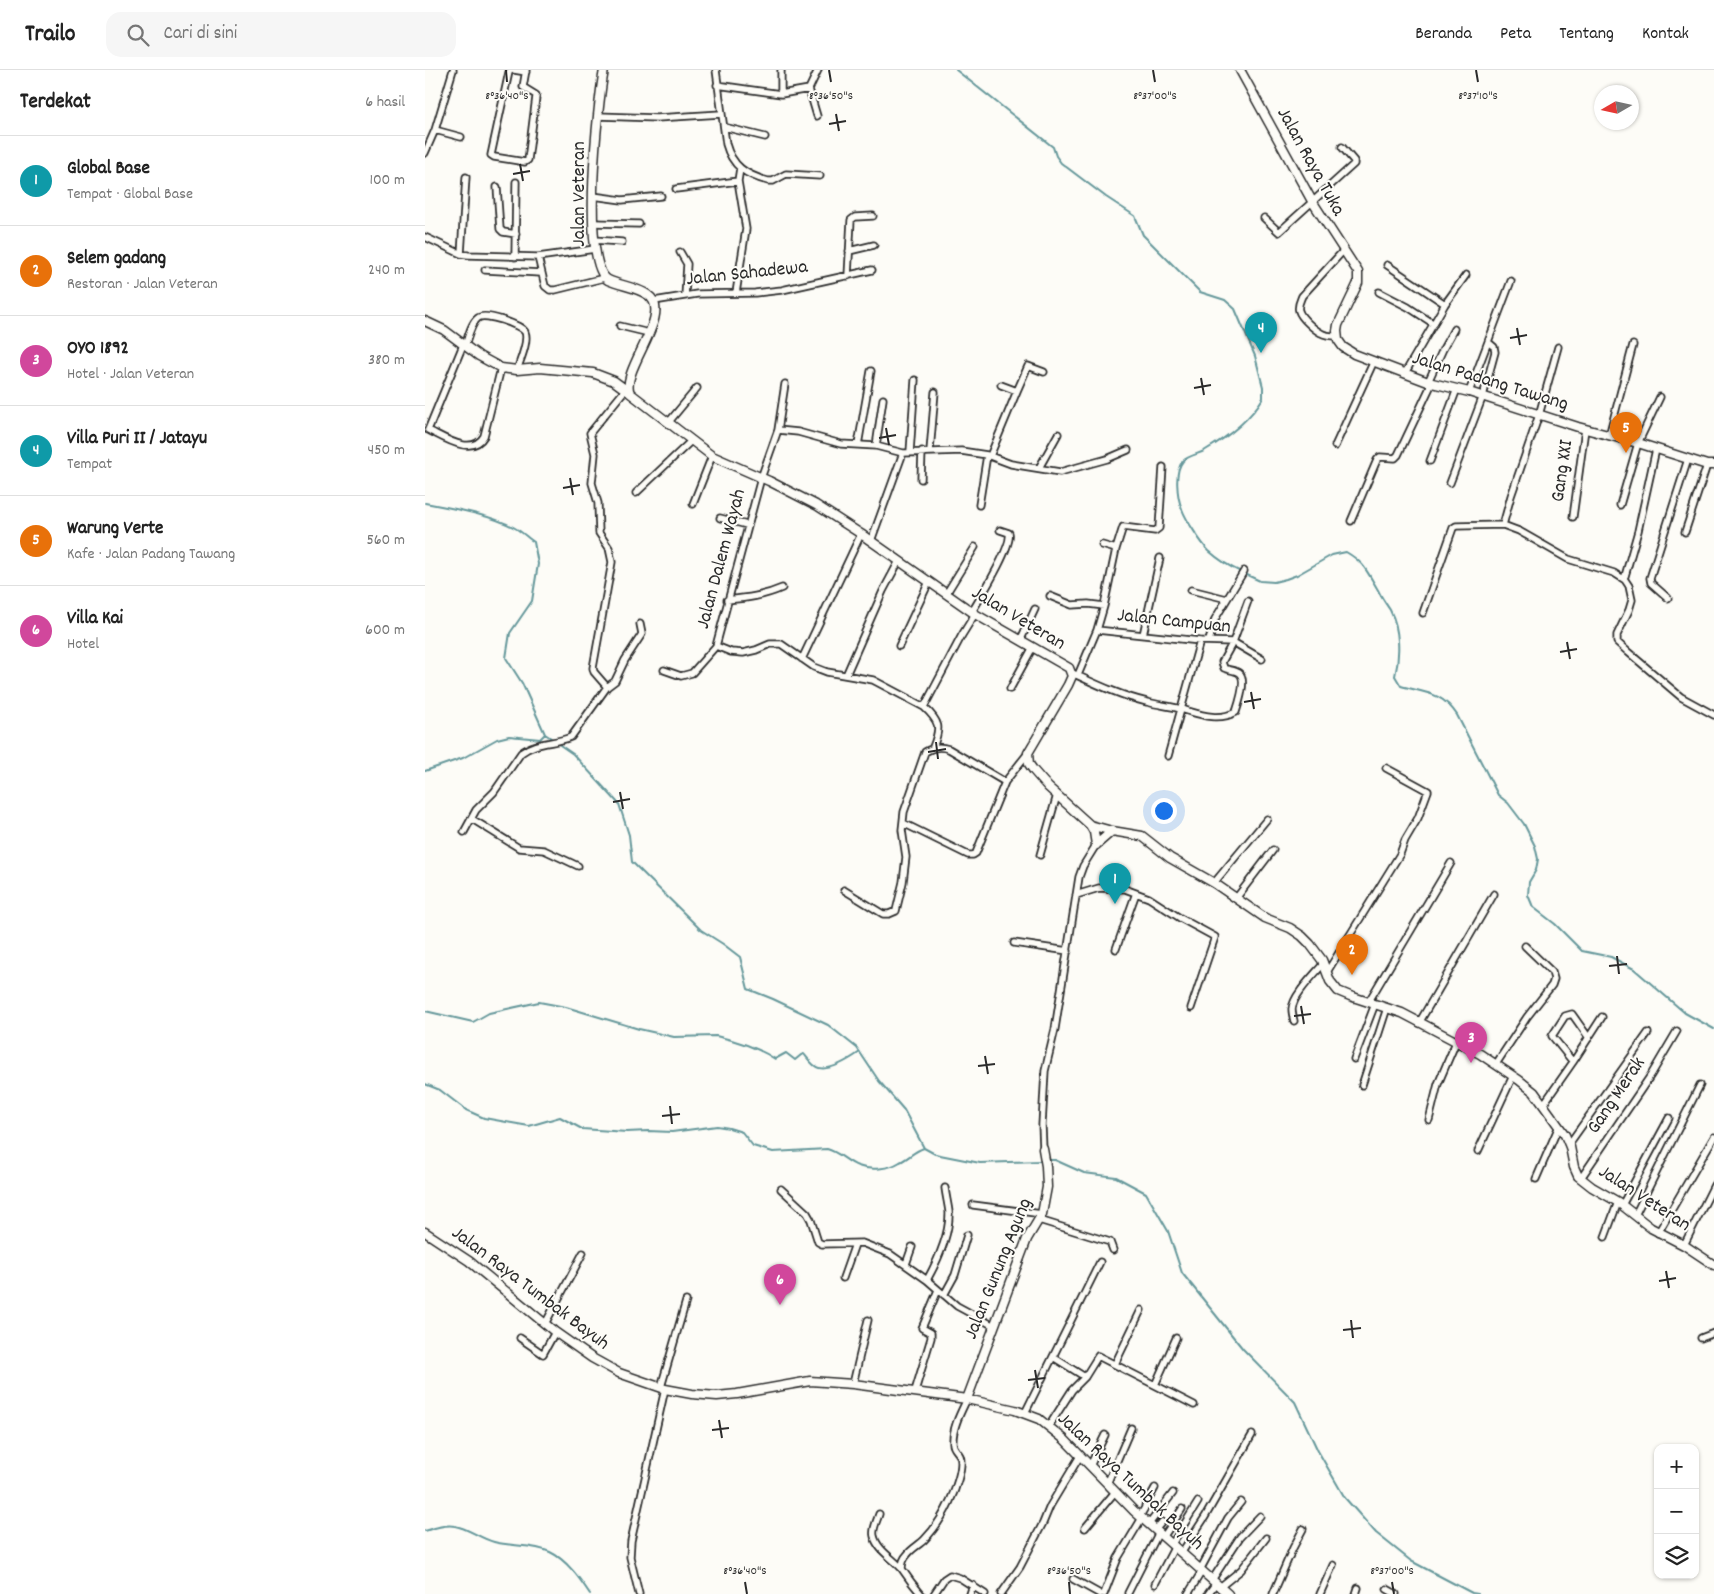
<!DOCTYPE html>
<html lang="id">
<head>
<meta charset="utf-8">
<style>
	body { margin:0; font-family:Dekko,sans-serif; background:#f6f6f6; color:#222 }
	.controls { position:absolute; right:15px; bottom:15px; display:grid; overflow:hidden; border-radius:10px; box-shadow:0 1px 4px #0004 }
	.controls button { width:45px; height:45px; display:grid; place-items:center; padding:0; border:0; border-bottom:1px solid #e0e0e0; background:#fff; color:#222; font:25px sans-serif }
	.compass { position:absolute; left:1169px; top:15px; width:45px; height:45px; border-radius:50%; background:#fff; box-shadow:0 1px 4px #0004; rotate:261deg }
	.you { position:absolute; left:738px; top:740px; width:18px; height:18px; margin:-12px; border:4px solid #fff; border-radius:50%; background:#1a73e8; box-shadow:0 0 0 8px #1a73e833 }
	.badge { display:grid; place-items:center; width:32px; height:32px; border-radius:50%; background:#d1495b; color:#fff; font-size:16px; font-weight:700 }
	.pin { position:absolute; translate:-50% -41px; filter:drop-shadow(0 1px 2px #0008) }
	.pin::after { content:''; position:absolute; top:26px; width:18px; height:15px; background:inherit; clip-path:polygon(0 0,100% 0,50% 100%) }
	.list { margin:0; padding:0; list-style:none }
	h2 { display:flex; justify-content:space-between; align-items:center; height:65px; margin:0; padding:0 20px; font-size:21px }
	h2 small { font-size:16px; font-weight:400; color:#767676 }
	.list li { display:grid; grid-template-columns:32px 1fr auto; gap:15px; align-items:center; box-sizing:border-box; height:90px; padding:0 20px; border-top:1px solid #e0e0e0 }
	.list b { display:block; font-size:19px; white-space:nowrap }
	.list p { margin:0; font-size:16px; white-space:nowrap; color:#767676 }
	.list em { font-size:16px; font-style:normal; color:#767676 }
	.icon { flex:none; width:28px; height:28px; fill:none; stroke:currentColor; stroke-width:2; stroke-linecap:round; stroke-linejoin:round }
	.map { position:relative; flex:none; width:1289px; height:1524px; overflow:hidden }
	header { display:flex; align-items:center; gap:30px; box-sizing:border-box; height:70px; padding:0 25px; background:#fff; border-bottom:1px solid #e0e0e0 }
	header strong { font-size:24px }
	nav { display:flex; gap:28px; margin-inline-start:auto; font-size:18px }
	.search { width:350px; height:45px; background:#f6f6f6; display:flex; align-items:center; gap:12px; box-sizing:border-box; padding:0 18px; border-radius:15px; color:#767676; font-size:19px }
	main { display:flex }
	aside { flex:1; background:#fff }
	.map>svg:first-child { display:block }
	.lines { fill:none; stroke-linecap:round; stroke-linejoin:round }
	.stream { stroke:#66989b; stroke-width:2 }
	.street-casing { stroke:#2b2b2b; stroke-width:9 }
	.secondary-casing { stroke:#2b2b2b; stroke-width:11 }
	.street { stroke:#fdfcf7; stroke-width:5.5 }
	.secondary { stroke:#fdfcf7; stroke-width:8 }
	.ticks { fill:none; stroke:#2b2b2b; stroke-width:2 }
	.labels { text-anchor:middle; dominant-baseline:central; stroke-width:4; stroke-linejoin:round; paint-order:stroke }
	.street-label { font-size:20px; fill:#2b2b2b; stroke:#fdfcf7 }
	.ticks-label { font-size:12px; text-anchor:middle; fill:#2b2b2b; stroke:#fdfcf7; stroke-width:4; stroke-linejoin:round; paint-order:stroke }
</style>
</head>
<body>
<header>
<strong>Trailo</strong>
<div class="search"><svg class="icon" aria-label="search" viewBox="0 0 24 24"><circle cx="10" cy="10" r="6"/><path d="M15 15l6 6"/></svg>Cari di sini</div>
<nav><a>Beranda</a><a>Peta</a><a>Tentang</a><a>Kontak</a></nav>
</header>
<main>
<aside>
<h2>Terdekat<small>6 hasil</small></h2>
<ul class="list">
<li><span class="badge" style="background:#0f9aa8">1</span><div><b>Global Base</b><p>Tempat · Global Base</p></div><em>100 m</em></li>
<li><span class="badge" style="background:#e8710a">2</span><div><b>Selem gadang</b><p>Restoran · Jalan Veteran</p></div><em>240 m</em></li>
<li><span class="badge" style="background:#d1479c">3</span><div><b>OYO 1892</b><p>Hotel · Jalan Veteran</p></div><em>380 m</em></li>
<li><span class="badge" style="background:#0f9aa8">4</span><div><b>Villa Puri II / Jatayu</b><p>Tempat</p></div><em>450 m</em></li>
<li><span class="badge" style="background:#e8710a">5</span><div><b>Warung Verte</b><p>Kafe · Jalan Padang Tawang</p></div><em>560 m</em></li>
<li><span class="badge" style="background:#d1479c">6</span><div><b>Villa Kai</b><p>Hotel</p></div><em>600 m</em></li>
</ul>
</aside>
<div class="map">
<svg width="1289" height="1524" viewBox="0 0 1289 1524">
	<rect width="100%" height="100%" fill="#fdfcf7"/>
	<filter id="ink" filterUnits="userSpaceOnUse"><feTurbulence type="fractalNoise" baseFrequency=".02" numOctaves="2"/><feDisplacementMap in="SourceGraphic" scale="10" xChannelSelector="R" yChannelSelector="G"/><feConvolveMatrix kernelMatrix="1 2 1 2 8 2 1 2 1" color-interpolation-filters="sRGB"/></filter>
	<g filter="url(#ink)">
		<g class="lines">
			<path class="stream" d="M531,0L628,77L631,86L636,93L681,127L710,146L718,165L775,222L800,230L810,239L830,286L838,317V328C825,350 801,368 779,381C773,384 763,386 758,391C749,401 752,427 757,439C761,450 776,473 784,481C793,489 805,497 816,502
				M0,433C26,438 67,445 90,458C97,462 103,468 109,472L113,494L107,531L85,563L81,588L97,613L120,664L129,670
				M820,504L835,511L849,512L861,509L872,505L907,485L921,482C940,493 942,502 953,520C956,527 961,534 965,540C975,559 975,586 970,606L976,616C1001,623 1017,622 1032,645L1073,725L1083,733L1099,754L1110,776L1113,789L1111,800L1104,812L1103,825L1108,837L1130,854L1157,881L1186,887L1209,899L1260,943L1289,959
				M132,673L148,684L194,734L204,765L207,792L276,860L298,874L315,887L323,919L348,929L403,955L432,978L454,1011L479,1040L499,1078L510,1084L555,1093L617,1091
				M0,701L38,688L72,669L84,666L115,669L120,664
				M0,941L48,952L64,943L114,932L141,937L214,959L249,967L291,966C313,971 332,977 350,989L361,983L370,990L376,985L379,984C383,989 388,997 394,998C407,1001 425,989 435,982
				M0,1014L15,1020L41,1040L59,1048L104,1056L135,1047L157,1059L202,1062L223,1061L247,1062L292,1056L304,1058L317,1062L328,1076L348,1082L402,1079C414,1082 422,1092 433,1096C446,1101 464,1099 475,1092C484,1088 489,1081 499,1078
				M622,1090H630L659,1103L691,1107L721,1123L743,1161L757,1203L818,1279L870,1332L893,1381L920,1428L951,1463L986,1491L1047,1523L1053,1524
				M0,1461C9,1458 20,1454 30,1456C43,1458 56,1469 69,1472C88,1477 108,1474 125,1482C142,1490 155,1509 165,1524"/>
			<defs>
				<path id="street" d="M87,0L84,2L66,85L69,87L100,92L103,90L111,27V25L98,17L101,0
					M89,0L101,2
					M291,0L301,74C307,96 321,105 343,111H348L361,104L395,106
					M356,0V24
					M292,15L356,24L384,19L392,46
					M384,19L393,0
					M173,46L232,48L296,44
					M299,57L340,67
					M10,60L36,67
					M0,83L10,60L28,0
					M72,117L75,159L78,162L91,164
					M251,119L313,111
					M168,126L197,130L236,126
					M839,148L854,162L929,94V91L917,77
					M168,153L214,154
					M0,167L36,184L43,185L113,187L170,179
					M169,170L197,172
					M424,181L449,175
					M255,182L262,194L260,226
					M36,184L41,107
					M90,187L91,112
					M113,187L120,216L125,220H130L179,208
					M962,195L1020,234
					M60,200L116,203
					M423,206L426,150L430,147L448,146
					M954,222L983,237L1009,254
					M311,223L321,159L313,111L315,98
					M229,231L272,224L330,223L357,220L447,200
					M195,256L224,263
					M912,266C906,266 901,266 896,263C890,260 876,248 874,241C872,236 875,231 877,226L919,180
					M38,275L3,360C18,367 47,387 59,366L76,298
					M40,276C43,268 46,253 53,248C60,242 96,255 100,262C104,271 95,291 92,300
					M980,303L1020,234L1041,205
					M1003,312L1018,279L1029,259
					M360,314L353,360L336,408L291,576L306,582L318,583L331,580L345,574H356L389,597L402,602L448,610L499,637L537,565L550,544
					M592,321L603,296L619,302
					M1044,322L1086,211
					M243,353L272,318
					M353,360L373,362L416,374L451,376L478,383L446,471
					M1184,366L1208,275
					M433,375L446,301
					M451,376L458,329
					M910,376L949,291
					M505,381L510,322
					M485,382L490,310
					M478,383L536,381L562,385L586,394L635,402L682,389L703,380
					M565,386L592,321L576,315
					M1005,391L1032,319
					M614,398L633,364
					M496,409L497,381
					M1025,413L1058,326L1070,282L1069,277L1063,272
					M211,423L266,371
					M268,434L287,386
					M554,435L562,385
					M1195,435L1213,373L1235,327
					M1148,447L1160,359
					M295,448L322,455
					M926,451L952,390L955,387L970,388L973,385L1007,313
					M1078,455L1086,426L1114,345L1133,277
					M1260,462L1282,395
					M677,475L691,479L679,536
					M691,479L698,457L730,461L734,458L738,397
					M1200,506L1213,461L1231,379
					M766,520L802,529
					M521,524L550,477
					M625,526L647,535L663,534L679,536L672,560
					M1243,528L1226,513L1225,508L1263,389
					M302,530C322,528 339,526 357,518
					M547,542C555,528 588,476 584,463L575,460
					M998,543L1028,458L1031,456L1078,455L1094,461L1143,489L1189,503L1200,510L1204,516L1207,530L1204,540L1192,565V572L1203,582L1256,627L1289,645
					M718,565L735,488
					M596,569L610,539
					M784,571L790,549L819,501
					M474,576L504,512
					M377,589L436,464
					M239,600L256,606L267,603L291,576
					M647,603C671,614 696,626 722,632C733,635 745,636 756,639C774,644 793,652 811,642C814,633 822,609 814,603C810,600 803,600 799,598L797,592L808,572L823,531
					M421,605L458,521L474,491
					M653,605L672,560L775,571L808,572L837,589
					M182,617L190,611L200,590L217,564L215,554
					M585,619L608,577
					M499,637C515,652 516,657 508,677
					M743,686L775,571
					M47,749L94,778L119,780L153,796
					M478,753L543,785H548L551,783L580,712L603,683
					M39,762L51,740L69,722L96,683C111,671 130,674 146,667L182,617L169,602L168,598L187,492L184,478L174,463L173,433L167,413L170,384L165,363L200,320
					M615,785L632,725
					M789,813L842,749
					M419,820L458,844H464L471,841L478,812L481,787L477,760L479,742L500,682C509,677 514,676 524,679L580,712
					M651,825L674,818L700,819L724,828L755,848L790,867L766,938
					M812,827L848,780
					M589,873L643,881
					M691,879L711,823
					M902,902L975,784L980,770L993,748L1003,721L961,698
					M944,931L1026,793
					M869,951C868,947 867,943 867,939C868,925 890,904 899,893
					M994,953L1069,824
					M929,989L950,934
					M1148,992L1127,966L1140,946L1147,944L1164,968
					M1071,994L1102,947L1127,915L1129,909L1127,902L1100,876
					M937,1015L962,938
					M1118,1035L1148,992L1177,947
					M1004,1050L1013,1014L1031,972
					M1144,1074L1223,963
					M618,1079L617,1055L620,1001L630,959L654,807L658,796L671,775
					M1053,1081L1088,1006
					M1156,1108L1226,1005L1252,961
					M1111,1109L1134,1056
					M356,1119L382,1143L386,1150L393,1172L397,1174L437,1173L465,1184L502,1210L532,1236L569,1256
					M548,1135L617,1144
					M1197,1135L1244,1048
					M1210,1145L1275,1015
					M614,1150L685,1172L688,1180
					M1233,1163L1289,1067
					M1180,1167L1193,1132
					M1259,1175L1289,1115
					M481,1194L487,1177
					M418,1208L430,1174
					M502,1210C513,1190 525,1165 524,1142C523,1134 521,1126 520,1118
					M519,1225L530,1205L542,1165
					M120,1254L158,1183
					M95,1268L118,1284L130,1262
					M1276,1268L1289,1263
					M628,1287L660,1307
					M690,1294L716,1240
					M428,1314L443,1250
					M730,1315L751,1268
					M236,1317L261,1231
					M490,1321L506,1268V1263L497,1258L513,1220
					M600,1343L675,1192
					M624,1356L647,1320L660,1307L673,1286L769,1335
					M665,1396L680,1365
					M682,1414L706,1358
					M454,1444C452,1451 447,1459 449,1466C452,1480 469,1489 477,1499C483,1508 489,1516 496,1524
					M715,1446L721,1436H720L730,1418
					M724,1454L748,1423
					M660,1458L690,1422
					M731,1459L737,1452
					M739,1466L757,1439
					M747,1474L773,1432
					M757,1482L780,1447L827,1365
					M477,1499C477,1494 478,1489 482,1485C486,1479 494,1475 499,1470C510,1459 519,1444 525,1431C530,1421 539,1396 535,1386C533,1381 528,1379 528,1373C527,1358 536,1342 542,1329
					M775,1500L803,1448L816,1432
					M648,1509L675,1524
					M787,1510L815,1467L835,1446
					M730,1514L750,1476
					M795,1517L816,1500L841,1468
					M962,1519L971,1524
					M703,1523L734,1462
					M214,1524L205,1487L206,1471L240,1319
					M509,1524L519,1509L525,1505L535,1508L560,1524
					M545,1524L548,1515
					M576,1524L595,1497L618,1453L625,1436L655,1386
					M679,1524L693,1488L717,1448
					M763,1524L777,1501
					M783,1524L791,1513
					M848,1524L868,1478L878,1459
					M895,1524L908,1495
					M931,1524L933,1518"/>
				<path id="secondary" d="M179,0C173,32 155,194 183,210C196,216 212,217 223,225C250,243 194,301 205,323L287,386L344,411L391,435L436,464L550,544L644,598L647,606L643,615L603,683L604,694L609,701L623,717L665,755L687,761L717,766L745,788L789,813L840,848L865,858L877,866L885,874L897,890L905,911L913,921L925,926L977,943L1055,984L1094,1010L1109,1022L1140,1065L1145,1077L1149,1097L1153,1106L1167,1117L1193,1132L1226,1158L1259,1175L1289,1195
					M815,0L887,131L933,202V213L913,255L912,261L913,270L918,277L929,284L1003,312L1044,322L1153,357L1213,373L1282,395H1289
					M0,251L19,260L54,286L76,298L92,300L115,298L168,303L189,311L204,322
					M665,755L669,762L671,775
					M671,775L687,761
					M0,1162L44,1191L130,1262L167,1288L194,1303L240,1319L267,1324L292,1326L312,1324L385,1311L428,1314L542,1329L590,1340L614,1349L639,1369L709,1441L803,1524
					M542,1329L602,1169L617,1144L622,1117L621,1096L618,1079"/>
			</defs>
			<use href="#street" class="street-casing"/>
			<use href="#secondary" class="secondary-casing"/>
			<use href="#street" class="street"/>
			<use href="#secondary" class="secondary"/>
		</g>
	</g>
	<path class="ticks" d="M81,0L82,12M404,0L406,12M728,0L730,12M1051,0L1053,12M411,44L414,61M404,54L421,51M95,94L98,111M88,104L105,101M1092,258L1095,275M1085,268L1102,265M776,308L779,325M769,318L786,315M461,358L464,375M454,368L471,365M145,408L148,425M138,418L155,415M1142,572L1145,589M1135,582L1152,579M826,622L829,639M819,632L836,629M511,672L513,689M503,682L521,679M195,722L198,739M188,732L205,729M1192,886L1194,904M1184,896L1202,894M876,936L879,954M869,946L886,944M560,986L563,1004M553,996L570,994M245,1036L247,1054M237,1046L255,1044M1241,1201L1244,1218M1234,1211L1251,1208M926,1250L928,1268M918,1260L936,1258M610,1300L613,1318M603,1310L620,1308M294,1350L297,1368M287,1360L304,1358M320,1512L322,1524M644,1512L645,1524M967,1512L969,1524"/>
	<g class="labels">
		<g class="street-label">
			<text transform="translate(885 92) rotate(61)">Jalan Raya Tuka</text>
			<text transform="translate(155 124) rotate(-90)">Jalan Veteran</text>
			<text transform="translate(322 204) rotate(-6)">Jalan Sahadewa</text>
			<text transform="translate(1065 312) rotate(17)">Jalan Padang Tawang</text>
			<text transform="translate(1138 401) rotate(-82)">Gang XXI</text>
			<text transform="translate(297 489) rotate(-75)">Jalan Dalem Wayah</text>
			<text transform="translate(593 549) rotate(31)">Jalan Veteran</text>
			<text transform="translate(749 552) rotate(6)">Jalan Campuan</text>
			<text transform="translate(1192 1026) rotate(-56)">Gang Merak</text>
			<text transform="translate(1219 1129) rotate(33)">Jalan Veteran</text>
			<text transform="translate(574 1199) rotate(-68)">Jalan Gunung Agung</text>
			<text transform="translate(105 1219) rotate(37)">Jalan Raya Tumbak Bayuh</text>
			<text transform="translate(705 1412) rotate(43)">Jalan Raya Tumbak Bayuh</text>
		</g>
	</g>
	<g class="ticks-label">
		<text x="82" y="29">8°36'40"S</text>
		<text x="406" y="29">8°36'50"S</text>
		<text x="730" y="29">8°37'00"S</text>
		<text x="1053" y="29">8°37'10"S</text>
		<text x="320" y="1504">8°36'40"S</text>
		<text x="644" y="1504">8°36'50"S</text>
		<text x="967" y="1504">8°37'00"S</text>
	</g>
</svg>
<div class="controls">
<button>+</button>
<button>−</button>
<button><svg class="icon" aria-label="layers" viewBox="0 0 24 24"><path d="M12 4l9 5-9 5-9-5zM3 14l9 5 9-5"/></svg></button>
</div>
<svg class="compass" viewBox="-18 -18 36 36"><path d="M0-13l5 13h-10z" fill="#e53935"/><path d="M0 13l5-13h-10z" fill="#767676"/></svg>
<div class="you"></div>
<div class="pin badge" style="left:690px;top:834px;background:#0f9aa8">1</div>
<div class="pin badge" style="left:927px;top:905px;background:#e8710a">2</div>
<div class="pin badge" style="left:1046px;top:993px;background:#d1479c">3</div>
<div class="pin badge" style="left:836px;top:283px;background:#0f9aa8">4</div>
<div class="pin badge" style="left:1201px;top:383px;background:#e8710a">5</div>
<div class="pin badge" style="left:355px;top:1235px;background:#d1479c">6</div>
</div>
</main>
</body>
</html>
